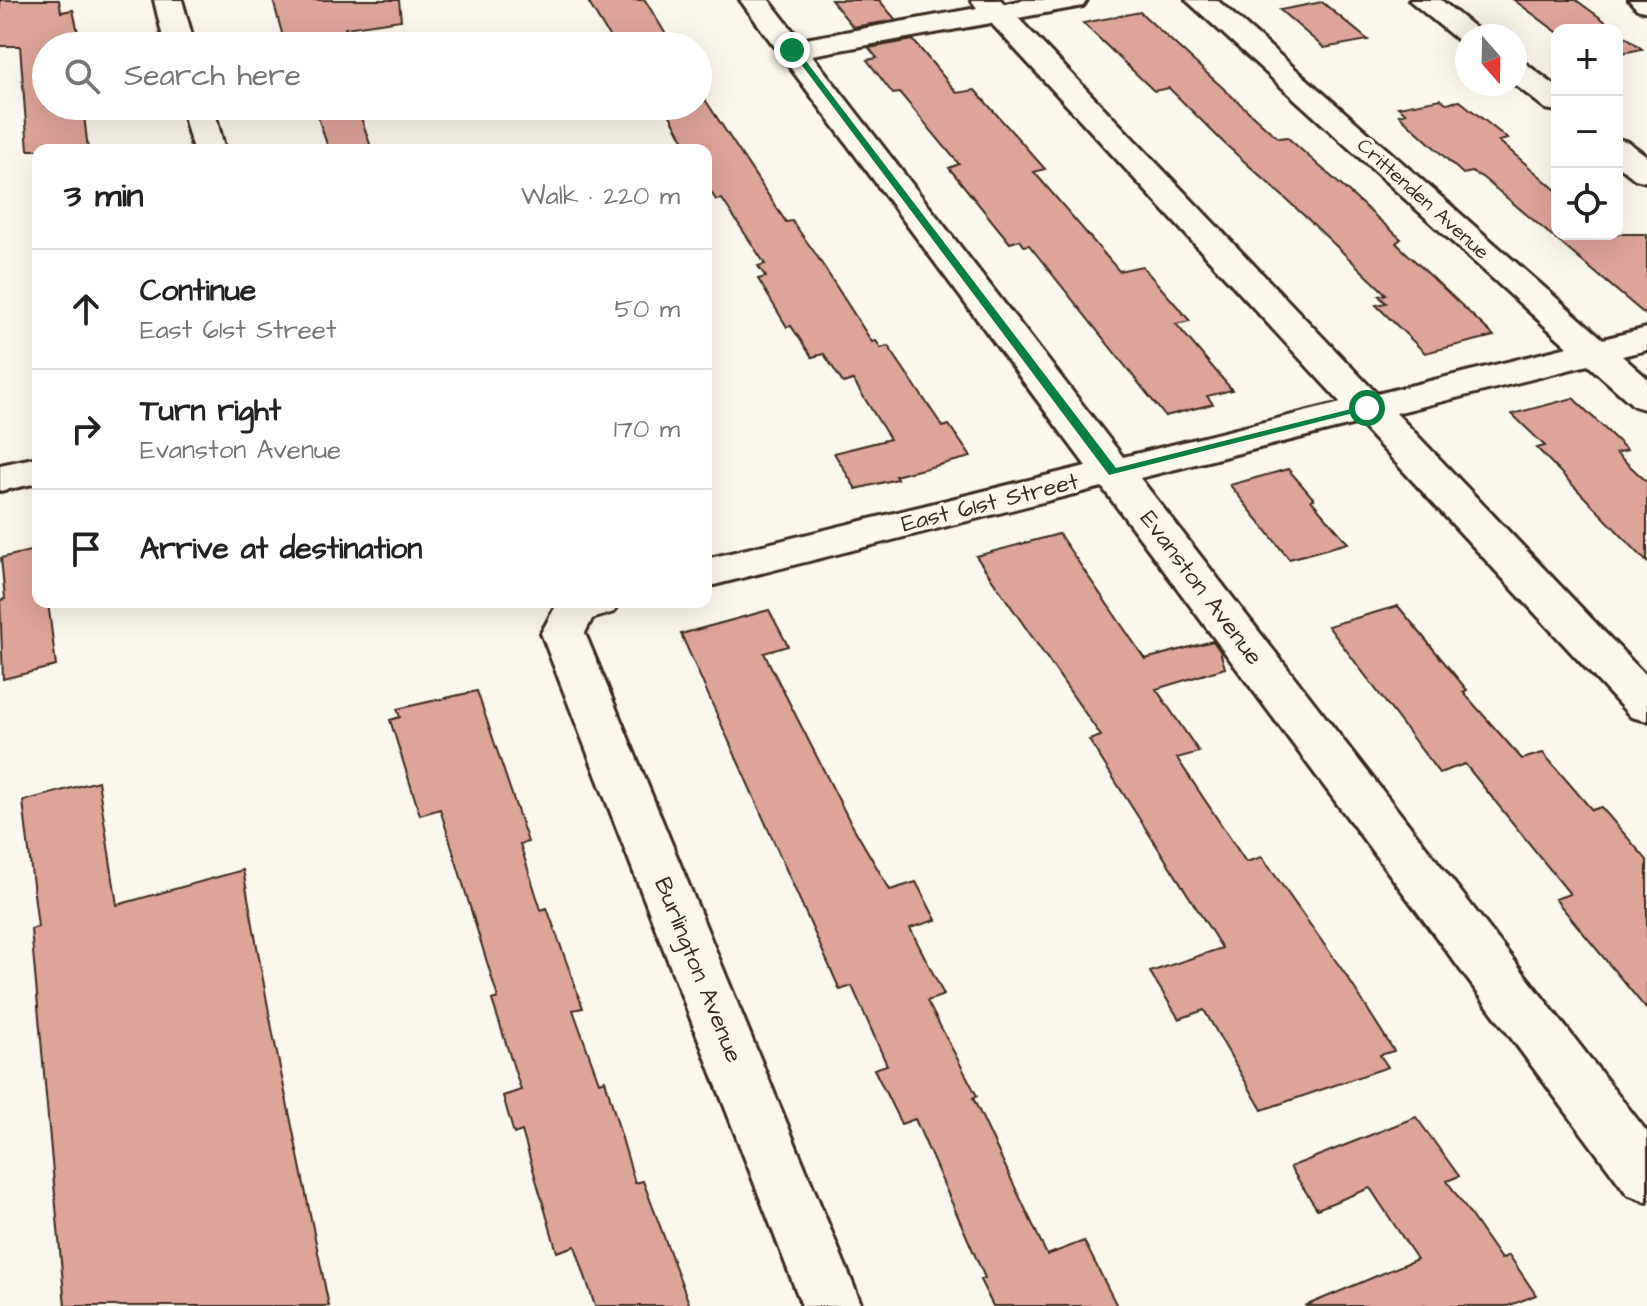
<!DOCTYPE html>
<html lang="en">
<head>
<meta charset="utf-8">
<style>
	body { margin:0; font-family:"Architects Daughter",sans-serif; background:#f6f6f6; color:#222 }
	.controls { position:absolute; right:24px; top:24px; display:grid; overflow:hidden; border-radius:16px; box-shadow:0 8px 32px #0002 }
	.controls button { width:72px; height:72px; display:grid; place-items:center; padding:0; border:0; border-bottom:2px solid #e0e0e0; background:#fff; color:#222; font:40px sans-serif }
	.compass { position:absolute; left:1455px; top:24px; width:72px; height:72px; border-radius:50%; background:#fff; box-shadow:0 8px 32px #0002; rotate:160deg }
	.stop { position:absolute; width:24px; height:24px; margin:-18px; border:6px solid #0b8043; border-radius:50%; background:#fff }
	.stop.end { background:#0b8043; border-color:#fff; box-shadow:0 2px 8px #0008 }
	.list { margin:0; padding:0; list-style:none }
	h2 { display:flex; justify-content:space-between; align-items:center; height:104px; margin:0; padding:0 32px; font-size:34px }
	h2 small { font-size:26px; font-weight:400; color:#767676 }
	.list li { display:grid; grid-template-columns:52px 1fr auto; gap:24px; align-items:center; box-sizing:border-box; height:120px; padding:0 32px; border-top:2px solid #e0e0e0 }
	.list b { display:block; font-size:30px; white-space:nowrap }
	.list p { margin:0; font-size:26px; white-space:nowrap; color:#767676 }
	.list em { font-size:26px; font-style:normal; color:#767676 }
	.icon { flex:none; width:44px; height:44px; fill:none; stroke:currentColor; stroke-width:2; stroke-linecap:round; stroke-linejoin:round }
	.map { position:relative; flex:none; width:1647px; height:1306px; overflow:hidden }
	.search { position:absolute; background:#fff; box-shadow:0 8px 32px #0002; left:32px; top:32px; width:680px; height:88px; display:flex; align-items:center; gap:20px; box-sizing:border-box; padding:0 28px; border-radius:44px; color:#767676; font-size:30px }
	.panel { position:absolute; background:#fff; box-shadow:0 8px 32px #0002; left:32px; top:144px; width:680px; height:464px; border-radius:16px }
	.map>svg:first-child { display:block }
	.building { fill:#dda498; stroke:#3b2a1e; stroke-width:2 }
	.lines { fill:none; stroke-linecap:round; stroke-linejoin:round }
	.minor-casing { stroke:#3b2a1e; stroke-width:6 }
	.minor { fill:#fbf7ec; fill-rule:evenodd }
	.route { fill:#0b8043 }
	.labels { text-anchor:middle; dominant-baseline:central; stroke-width:7; stroke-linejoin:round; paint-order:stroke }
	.far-street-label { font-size:20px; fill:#3b2a1e; stroke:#fbf7ec }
	.street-label { font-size:24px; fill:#3b2a1e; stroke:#fbf7ec }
</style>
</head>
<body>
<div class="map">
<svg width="1647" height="1306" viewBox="0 0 1647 1306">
	<rect width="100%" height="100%" fill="#fbf7ec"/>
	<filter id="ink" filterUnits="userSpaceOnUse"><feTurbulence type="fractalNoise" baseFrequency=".0125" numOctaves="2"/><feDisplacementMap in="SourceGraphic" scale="16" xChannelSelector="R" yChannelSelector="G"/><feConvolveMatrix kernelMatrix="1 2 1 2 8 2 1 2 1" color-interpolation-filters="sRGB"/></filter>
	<g filter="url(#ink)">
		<path class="building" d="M0,0H59L61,12L73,10L81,46H46V106H83L88,150H28L20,46H0Z
			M273,0H399L401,20L345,28L349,40L316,45L312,33L283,37Z
			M587,0H645L673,46H615Z
			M831,0H879L896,20L853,27Z
			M1514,0H1576L1617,30L1557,32Z
			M1322,2L1368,40L1324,48L1280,10Z
			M1140,12L1272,133L1279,138L1287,137L1401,239L1396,243L1494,336L1425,353L1376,305L1386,303L1379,296L1386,294L1309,220L1224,143L1169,88L1154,91L1083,23Z
			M1617,30L1629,39L1642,49L1617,54Z
			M913,40L957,93L975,90L1045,169L1034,172L1119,271L1142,266L1190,321L1176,324L1232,390L1207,396L1213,404L1165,416L1029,245L1024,246L1020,240L1010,243L949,168L959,164L900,93L893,94L867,60L877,58L869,48Z
			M698,89L786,222L792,221L815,253L872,342L876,341L881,348L888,346L943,427L949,425L971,457L895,476L897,479L856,489L834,453L890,439L853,380L843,383L824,354L812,357L791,326L787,327L758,279L766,277L758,266L765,264L722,199L716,200L706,184V150H686L683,146L686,145L665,106H698Z
			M1441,99L1446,103L1460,101L1508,139L1499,141L1557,191V234H1647V316L1482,177L1472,172L1463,174L1399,115L1406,113L1398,107Z
			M314,106H357L372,150H329Z
			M1573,398L1627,450L1616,453L1647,482V562L1537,448L1545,446L1512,414Z
			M1288,469L1314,499L1311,500L1348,543L1289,559L1230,485Z
			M1059,534L1145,659L1213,641L1220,651L1225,668L1156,689L1199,752L1177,758L1246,862L1262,857L1348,978L1394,1051L1380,1055L1388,1067L1262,1110L1204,1010L1179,1019L1150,972L1222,948L1089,740L1101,736L976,556Z
			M38,549V602H48L56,666L3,679L0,600L5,599L1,558Z
			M1398,606L1467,690L1463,692L1522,759L1543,753L1592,810L1601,807L1647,860V1010L1555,899L1570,894L1465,764L1439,773L1328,626Z
			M769,610L788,646L764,653L848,818L890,890L916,882L936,920L910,928L944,995L927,1001L977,1096L973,1098L1047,1255L1084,1241L1117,1306H993L980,1280L985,1278L915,1119L901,1124L874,1069L887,1065L852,986L840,990L681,634Z
			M477,691L528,842L520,844L541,910L547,908L583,1008L573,1010L599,1082L605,1080L635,1183L643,1181L690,1306H595L575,1246L557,1252L522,1131L514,1134L503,1096L521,1090L492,1000L498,998L440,809L420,815L390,720L400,717L397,709Z
			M98,781L117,905L243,870L273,1034L329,1306H65L31,929L38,927L23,801Z
			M1416,1117L1459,1176L1447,1181L1501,1259L1509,1255L1536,1295L1508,1306H1305L1417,1259L1370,1188L1317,1209L1290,1167Z"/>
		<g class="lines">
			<defs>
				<path id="minor" d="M154,0H182L195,46H165Z
					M740,0H769L800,40L977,8L971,0H1001L1004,4L1024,0H1087L1083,6L1018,18L1377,394L1568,347L1186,0H1217L1603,339L1647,328V350L1622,356L1647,378V410L1634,406L1588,365L1396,413L1647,677V721L1631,717L1359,423L1140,478L1647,1132V1202L1627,1194L1102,487L706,587V559L1086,466ZM991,23L1341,403L1123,457L812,55Z
					M1409,0H1441L1485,36H1467V44L1460,42Z
					M1629,0H1647V12L1637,9Z
					M1515,61L1526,64L1557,87V111L1546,109L1514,84Z
					M181,106H213L225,150H193Z
					M1617,139L1628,142L1647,156V182L1635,179L1617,165Z
					M38,457V483L0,491V465Z
					M558,602H620L614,612L592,619L585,633L862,1306H802L541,633Z"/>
			</defs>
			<use href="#minor" class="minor-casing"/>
			<use href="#minor" class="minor"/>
		</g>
	</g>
	<path class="route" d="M789,48H796L1116,468L1367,405L1373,408L1109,475Z"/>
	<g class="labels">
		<g class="far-street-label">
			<text transform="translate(1423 199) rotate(42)">Crittenden Avenue</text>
		</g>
		<g class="street-label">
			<text transform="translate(990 503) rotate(-14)">East 61st Street</text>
			<text transform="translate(1201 588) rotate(53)">Evanston Avenue</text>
			<text transform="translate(698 970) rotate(68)">Burlington Avenue</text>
		</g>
	</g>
</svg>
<div class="controls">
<button>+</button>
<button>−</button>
<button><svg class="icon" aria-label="locate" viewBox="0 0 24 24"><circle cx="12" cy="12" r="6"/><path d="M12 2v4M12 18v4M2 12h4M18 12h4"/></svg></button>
</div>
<svg class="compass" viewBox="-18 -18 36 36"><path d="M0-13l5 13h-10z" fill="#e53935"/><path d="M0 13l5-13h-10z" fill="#767676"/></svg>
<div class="stop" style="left:1367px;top:408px"></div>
<div class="stop end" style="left:792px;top:50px"></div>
<div class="search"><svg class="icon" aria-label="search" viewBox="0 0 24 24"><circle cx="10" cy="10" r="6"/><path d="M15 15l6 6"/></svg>Search here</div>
<section class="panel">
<h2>3 min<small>Walk · 220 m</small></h2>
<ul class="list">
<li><svg class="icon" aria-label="ahead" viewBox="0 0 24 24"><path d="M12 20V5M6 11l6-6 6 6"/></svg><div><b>Continue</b><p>East 61st Street</p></div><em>50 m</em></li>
<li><svg class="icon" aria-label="right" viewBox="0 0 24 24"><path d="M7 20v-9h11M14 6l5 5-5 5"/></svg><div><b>Turn right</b><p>Evanston Avenue</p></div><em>170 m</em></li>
<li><svg class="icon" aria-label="arrive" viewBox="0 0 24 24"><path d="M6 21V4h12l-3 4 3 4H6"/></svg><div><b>Arrive at destination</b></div></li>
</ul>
</section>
</div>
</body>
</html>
